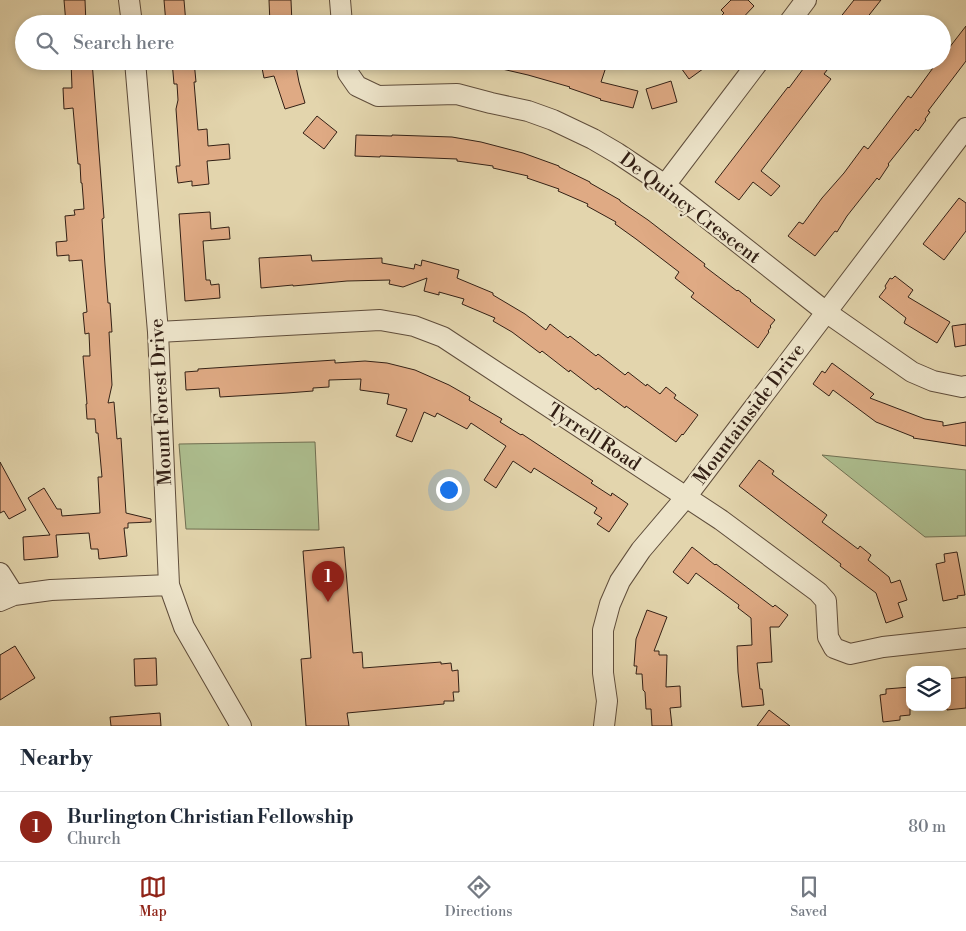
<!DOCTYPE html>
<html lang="en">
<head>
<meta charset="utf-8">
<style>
	body { margin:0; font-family:"Libre Bodoni",serif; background:#f2f2f3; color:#1f2937 }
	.controls { position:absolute; right:15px; bottom:15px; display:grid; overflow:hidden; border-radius:10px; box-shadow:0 2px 8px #0003 }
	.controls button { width:45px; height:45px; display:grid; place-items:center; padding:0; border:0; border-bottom:1px solid #e0e1e3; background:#fff; color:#1f2937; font:25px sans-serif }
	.you { position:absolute; left:448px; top:489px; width:18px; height:18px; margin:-12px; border:4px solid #fff; border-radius:50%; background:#1a73e8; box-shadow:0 0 0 8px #1a73e833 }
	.badge { display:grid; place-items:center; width:32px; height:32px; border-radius:50%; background:#8f2418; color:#fff; font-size:16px; font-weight:700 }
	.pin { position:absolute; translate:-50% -41px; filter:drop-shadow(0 1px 2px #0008) }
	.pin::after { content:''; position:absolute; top:26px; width:18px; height:15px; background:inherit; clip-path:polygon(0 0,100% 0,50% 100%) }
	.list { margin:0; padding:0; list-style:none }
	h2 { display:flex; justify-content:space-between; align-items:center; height:65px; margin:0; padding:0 20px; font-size:21px }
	h2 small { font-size:16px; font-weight:400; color:#747a83 }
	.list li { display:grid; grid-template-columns:32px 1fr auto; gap:15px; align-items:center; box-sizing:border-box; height:70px; padding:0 20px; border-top:1px solid #e0e1e3 }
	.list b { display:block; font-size:19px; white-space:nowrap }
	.list p { margin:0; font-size:16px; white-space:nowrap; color:#747a83 }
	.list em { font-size:16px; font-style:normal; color:#747a83 }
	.icon { flex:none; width:28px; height:28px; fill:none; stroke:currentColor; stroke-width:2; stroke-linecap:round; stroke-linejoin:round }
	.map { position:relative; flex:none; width:966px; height:726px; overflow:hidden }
	.search { position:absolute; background:#fff; box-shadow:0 2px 8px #0003; left:15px; right:15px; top:15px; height:55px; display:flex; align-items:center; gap:12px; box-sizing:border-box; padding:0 18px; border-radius:28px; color:#747a83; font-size:19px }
	.sheet { height:135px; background:#fff }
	nav { display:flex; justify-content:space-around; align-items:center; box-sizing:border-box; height:70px; border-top:1px solid #e0e1e3; background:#fff; font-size:14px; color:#747a83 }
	nav a { display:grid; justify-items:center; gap:2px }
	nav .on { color:#8f2418 }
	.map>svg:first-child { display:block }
	.green { fill:#adbe8f; stroke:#706f52 }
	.building { fill:#dfaa84; stroke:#332015 }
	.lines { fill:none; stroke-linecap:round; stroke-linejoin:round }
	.minor-casing { stroke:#5f4d3b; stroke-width:22 }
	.minor { stroke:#ede4ca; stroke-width:20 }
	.labels { text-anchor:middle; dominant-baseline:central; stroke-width:4.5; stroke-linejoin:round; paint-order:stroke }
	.street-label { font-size:19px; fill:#332015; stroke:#ede4ca }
</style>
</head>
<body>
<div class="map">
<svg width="966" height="726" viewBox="0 0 966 726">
	<rect width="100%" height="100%" fill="#e3d5ad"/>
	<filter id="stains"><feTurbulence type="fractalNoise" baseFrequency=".004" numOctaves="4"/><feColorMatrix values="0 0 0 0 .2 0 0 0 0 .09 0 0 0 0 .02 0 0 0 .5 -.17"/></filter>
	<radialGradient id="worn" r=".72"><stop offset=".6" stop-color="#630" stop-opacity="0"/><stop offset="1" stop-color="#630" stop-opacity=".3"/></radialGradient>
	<path class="green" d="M315,442L319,530L186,529L179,444Z
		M822,455L966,470V536L925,537Z"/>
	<path class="building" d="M64,0H85L86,24H66Z
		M164,0H184L186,24H166Z
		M269,0H291L292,24H270Z
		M731,0H748L754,6L737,24H713L724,13L721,10Z
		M854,0H881L862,24H835Z
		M966,26V61L928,111L930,112L925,119L926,120L918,131L916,129L888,164L889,165L879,180L877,178L847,216L837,232L835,231L815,256L788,236L799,222L803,224L822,198L844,173L864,146L868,149L908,96L911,98L938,61H942V57Z
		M71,61H92L104,218L102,219L105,265L108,303H110L112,332H109L112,385L108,403L114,402L117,439L121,438L126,513L151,519V522L128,523V528H124L127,556L99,559L98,549H91L89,533L56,535L58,557L24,560L23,537L50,535L28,498L44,488L57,509H61L62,516L100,513L98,477H102L98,433H96L95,419H87L86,404H87L83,356H90L89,333L85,334L83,313L87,312L82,260L69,261V255L57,256L56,242L67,241L65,216L75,215L74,210L84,209L82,183H81L80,164H78L73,108L64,109L63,88H72Z
		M172,61H194L196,82H194L198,130L207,129L208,146L229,144L230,159L207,161L209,184L192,186V181L178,183L176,166H180L176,109L178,100L177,84H174Z
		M274,61H295L299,82L305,103L285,109L274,76L264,78L261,63Z
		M490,61H579L594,66L595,61H608L601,82L638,91L633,108L600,100L601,99L569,88L570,87L528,75L489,66Z
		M676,61H714L689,79Z
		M809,61H834L824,74L831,79L761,171L780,186L771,196L753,182L739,200L715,182L788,87L789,88Z
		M671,81L677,102L652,109L646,89Z
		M317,116L337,132L324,149L303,133Z
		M356,135L392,136V135L452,137L481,142L523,153L559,166V167L590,182V183L620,200V201L648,220L705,264L704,266L737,291L738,290L751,300L750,301L775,320L770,326L771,327L768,331L769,332L758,348L691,297L694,293L675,278L679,272L636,239L615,224L616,222L587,206L588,204L558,191L559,189L527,178L528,176L493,168V166L457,161V159L380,156V157L355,156Z
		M959,198L966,203V231L944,260L923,244Z
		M210,212L211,229L229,227L230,239L203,241L206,280H210L211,285L219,284L220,298L185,301L179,214Z
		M311,255L312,261L382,258V263L414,269L415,264L421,266L422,260L459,270L457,278L493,293V295L525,314L546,330L550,324L568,338L570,336L596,356L598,354L625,375L628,372L646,386L647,384L660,394L666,387L676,395L674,398L698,415L683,435L682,434L676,442L626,406L625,408L598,388L596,390L570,370L569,372L542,351L540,353L512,332L493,321L495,318L462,304L464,299L439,292V295L424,291L427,278L403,287L389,284L390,280L347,281L293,286V285L261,288L259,258Z
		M895,276L913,290L908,297L950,322L937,343L904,323L906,318L879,297L886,288L885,286L890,278L892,279Z
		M966,324V345L955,347L952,326Z
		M335,360V363L365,361L387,363L415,370L449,385L470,397L469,400L502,419L500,422L521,435L522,434L593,481L591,483L611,496L612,493L628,504L609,532L597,524L602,518L594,513L597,508L534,468L531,473L513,461L496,488L484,480L506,446L471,423L467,429L437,413L435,417L424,412L412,442L396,436L407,409L387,404L389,394L360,390L361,379L329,380V387L313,388V391L287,393L220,397L219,388L186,390L185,372L198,371V369Z
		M832,363L874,394L870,398L925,419L943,422V426L966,422V446L913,438L914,437L876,422L833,390L829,396L813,384L822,371L825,373Z
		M759,460L774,471L772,474L827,515L822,522L858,549L860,546L871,555L868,560L889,577L891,583L900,580L907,600L898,603L903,617L886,623L876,593L840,566L841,564L739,486Z
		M0,462L26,510L9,519L4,511L0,513Z
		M344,547L353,653L362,652L363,668L441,662V664L451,663L452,671L458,670L459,692H453L454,701H444V704L347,713L349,726H306L301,659L311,658L303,551Z
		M692,547L715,565L716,564L773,607L775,605L788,615L779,627H770L772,662L757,663L760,689H762L764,705L742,707L738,672L737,646L752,645L751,618L738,608L739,605L696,573L688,584L673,572Z
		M957,552L965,595L957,596L958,598L943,601L936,564L945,562L944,554Z
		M647,610L667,617L654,651H659V655H667L666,687L680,686L681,707L670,708L672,726H652L651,709H646L645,692L643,690L642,674H636L637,666H634L636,639Z
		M15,646L35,678L0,700V655Z
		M156,658L157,685L135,686L134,659Z
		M966,677V708L947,710V679Z
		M910,687V715L900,716V720L883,722L880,695L886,694V689Z
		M769,710L790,726H757Z
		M160,713L161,726H111L110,717Z"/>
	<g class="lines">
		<defs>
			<path id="minor" d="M129,0L132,24
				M340,0L342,24
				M788,24L806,0
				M135,61L158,332L169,585L184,627L241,726
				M347,61L348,73L357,86L378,96L457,94L491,103L528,111L553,120L593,139L617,153L665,185L826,312L912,372L933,381L962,387L966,386
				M665,185L759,61
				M158,332L380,320L414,326L443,337L721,520L818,592L826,601L828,637L834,648L850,654L883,647L966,638
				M0,573L14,595
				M0,601L14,595L51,590L169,585
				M604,726L607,701L603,673V630L610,604L620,581L641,550L686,497L966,128"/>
		</defs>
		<use href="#minor" class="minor-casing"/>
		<use href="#minor" class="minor"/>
	</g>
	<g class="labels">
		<g class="street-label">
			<text transform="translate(690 208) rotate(37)">De Quincy Crescent</text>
			<text transform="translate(161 402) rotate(-93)">Mount Forest Drive</text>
			<text transform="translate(749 414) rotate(-53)">Mountainside Drive</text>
			<text transform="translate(594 437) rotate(33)">Tyrrell Road</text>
		</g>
	</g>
	<rect width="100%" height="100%" filter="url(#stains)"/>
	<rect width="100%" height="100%" fill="url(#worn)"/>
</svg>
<div class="controls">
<button><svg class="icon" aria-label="layers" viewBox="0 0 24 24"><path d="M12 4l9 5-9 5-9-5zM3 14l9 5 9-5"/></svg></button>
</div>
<div class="you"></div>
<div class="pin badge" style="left:328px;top:602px">1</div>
<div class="search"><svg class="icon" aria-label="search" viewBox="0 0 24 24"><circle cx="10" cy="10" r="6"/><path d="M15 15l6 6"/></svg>Search here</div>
</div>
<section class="sheet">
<h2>Nearby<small></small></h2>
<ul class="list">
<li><span class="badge">1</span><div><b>Burlington Christian Fellowship</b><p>Church</p></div><em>80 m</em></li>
</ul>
</section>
<nav>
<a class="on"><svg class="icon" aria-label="map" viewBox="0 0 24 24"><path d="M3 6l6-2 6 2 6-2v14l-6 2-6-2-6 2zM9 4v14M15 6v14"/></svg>Map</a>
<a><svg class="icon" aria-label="directions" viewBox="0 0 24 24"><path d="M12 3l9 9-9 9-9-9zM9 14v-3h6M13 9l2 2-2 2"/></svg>Directions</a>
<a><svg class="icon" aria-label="saved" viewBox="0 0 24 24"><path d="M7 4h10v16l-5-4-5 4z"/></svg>Saved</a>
</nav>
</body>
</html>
